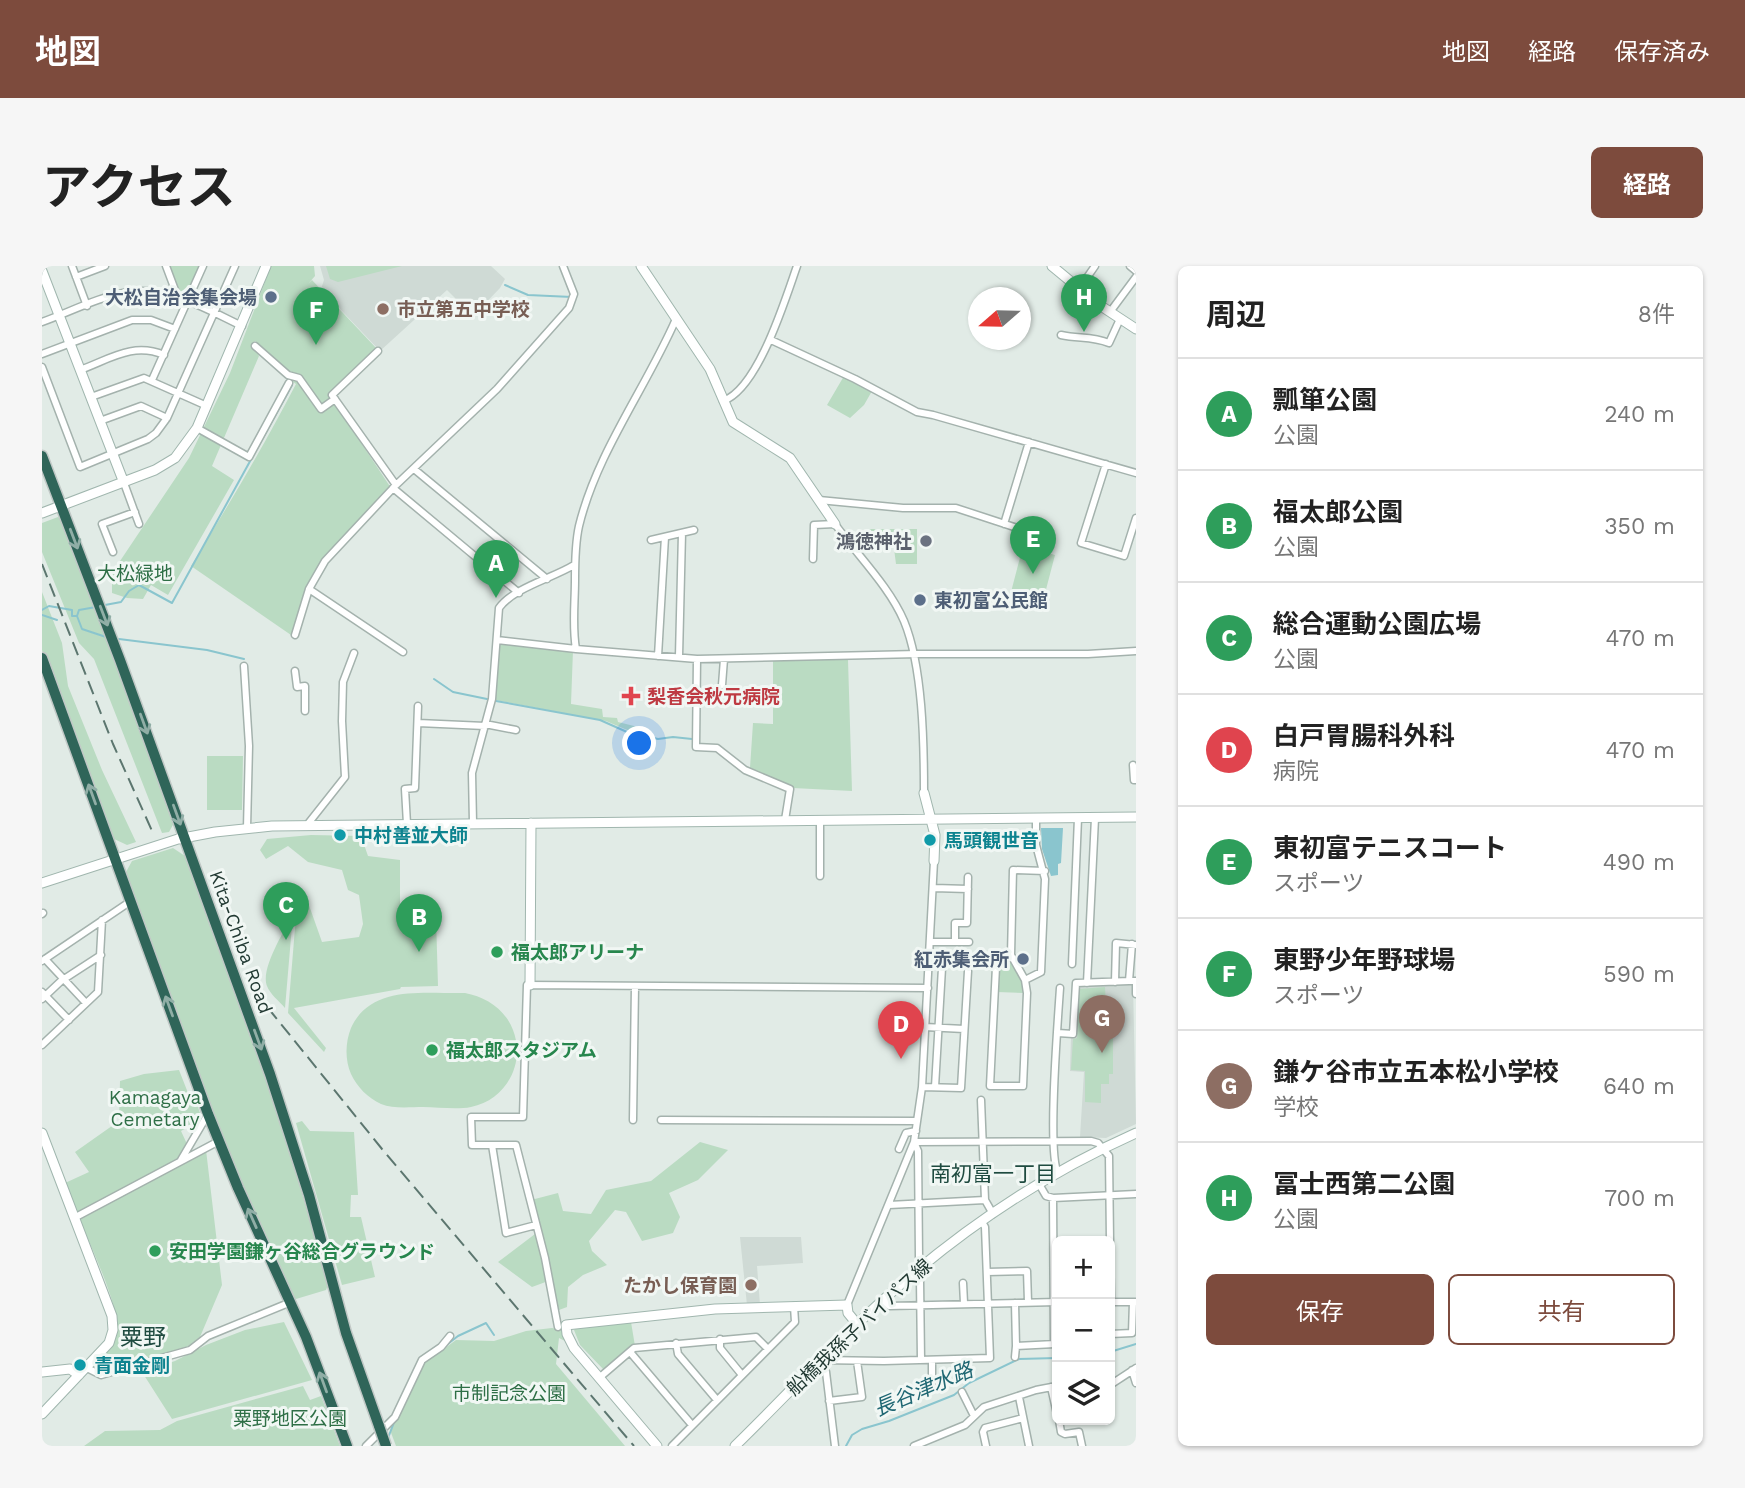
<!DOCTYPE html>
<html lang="ja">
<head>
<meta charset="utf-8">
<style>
	body { margin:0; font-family:"Work Sans","Noto Sans JP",sans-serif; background:#f6f6f6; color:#222 }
	.controls { position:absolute; right:21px; bottom:21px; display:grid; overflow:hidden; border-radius:10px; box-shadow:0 2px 5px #0004 }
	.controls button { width:63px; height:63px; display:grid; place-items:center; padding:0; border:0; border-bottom:2px solid #e0e0e0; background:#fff; color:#222; font:35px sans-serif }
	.compass { position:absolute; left:926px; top:21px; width:63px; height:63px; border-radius:50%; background:#fff; box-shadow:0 2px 5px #0004; rotate:250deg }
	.you { position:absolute; left:598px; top:478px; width:24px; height:24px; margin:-18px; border:5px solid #fff; border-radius:50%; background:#1a73e8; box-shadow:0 0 0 10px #1a73e833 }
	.badge { display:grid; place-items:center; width:46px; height:46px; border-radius:50%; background:#7d4b3d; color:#fff; font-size:23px; font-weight:700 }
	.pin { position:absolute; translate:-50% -58px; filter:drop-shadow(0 2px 4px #0008) }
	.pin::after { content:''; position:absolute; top:37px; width:24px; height:21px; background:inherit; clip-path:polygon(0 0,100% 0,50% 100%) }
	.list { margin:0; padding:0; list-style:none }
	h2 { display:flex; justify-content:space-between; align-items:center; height:91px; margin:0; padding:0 28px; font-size:30px }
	h2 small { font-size:23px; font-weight:400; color:#767676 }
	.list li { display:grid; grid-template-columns:46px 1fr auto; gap:21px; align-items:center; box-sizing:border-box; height:112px; padding:0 28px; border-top:2px solid #e0e0e0 }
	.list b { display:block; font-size:26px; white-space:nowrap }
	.list p { margin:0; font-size:23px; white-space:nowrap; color:#767676 }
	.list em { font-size:23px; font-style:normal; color:#767676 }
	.actions { display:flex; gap:14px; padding:21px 28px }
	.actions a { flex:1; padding:16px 0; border:2px solid #7d4b3d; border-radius:10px; text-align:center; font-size:24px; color:#7d4b3d }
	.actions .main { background:#7d4b3d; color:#fff }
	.icon { flex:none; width:38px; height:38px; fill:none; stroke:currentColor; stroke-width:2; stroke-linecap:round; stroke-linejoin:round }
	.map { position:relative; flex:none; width:1094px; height:1180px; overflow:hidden; border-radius:10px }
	header { display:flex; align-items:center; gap:42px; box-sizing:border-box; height:98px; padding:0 35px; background:#7d4b3d; color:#fff }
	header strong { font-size:33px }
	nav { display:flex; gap:38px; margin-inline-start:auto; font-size:24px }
	.intro { display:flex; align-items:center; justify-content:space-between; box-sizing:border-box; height:168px; padding:0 42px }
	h1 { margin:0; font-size:49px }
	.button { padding:18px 32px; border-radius:10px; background:#7d4b3d; color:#fff; font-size:24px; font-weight:700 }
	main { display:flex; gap:42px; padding:0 42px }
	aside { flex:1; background:#fff; border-radius:10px; box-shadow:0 2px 5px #0004 }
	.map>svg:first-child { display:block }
	.built { fill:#cfdad5 }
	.green { fill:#badbc2 }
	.water { fill:#8ac5ce }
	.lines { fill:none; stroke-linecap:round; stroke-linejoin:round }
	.stream { stroke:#8ac5ce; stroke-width:2 }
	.street-casing { stroke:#a4b2ad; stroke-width:9 }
	.secondary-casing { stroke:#a0b6ae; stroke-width:11 }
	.highway-casing { stroke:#c1c8c6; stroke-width:13 }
	.street { stroke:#fff; stroke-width:6 }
	.secondary { stroke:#fff; stroke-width:9 }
	.highway { stroke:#2f6559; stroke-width:10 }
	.rail { stroke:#5c766f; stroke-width:2; stroke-dasharray:14 7; stroke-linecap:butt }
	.highway-bridge-casing { stroke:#c1c8c6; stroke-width:13; stroke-linecap:butt }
	.highway-bridge { stroke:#2f6559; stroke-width:10 }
	.oneway { stroke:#90aea6 }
	.service-dot { fill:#5c6f8a; stroke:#f1f7f4; stroke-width:2.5 }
	.education-dot { fill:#8d6e63; stroke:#f1f7f4; stroke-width:2.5 }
	.worship-dot { fill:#6b7280; stroke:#f1f7f4; stroke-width:2.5 }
	.health-dot { fill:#e0444e; stroke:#f1f7f4; stroke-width:2.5 }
	.culture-dot { fill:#0f9aa8; stroke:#f1f7f4; stroke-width:2.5 }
	.leisure-dot { fill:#2e9e5b; stroke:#f1f7f4; stroke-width:2.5 }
	.labels { text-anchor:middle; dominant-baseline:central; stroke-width:6; stroke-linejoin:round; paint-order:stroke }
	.service-label { font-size:19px; font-weight:bold; fill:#4e5e75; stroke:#f1f7f4; text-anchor:end }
	.education-label { font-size:19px; font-weight:bold; fill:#785e54; stroke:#f1f7f4; text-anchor:start }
	.worship-label { font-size:19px; font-weight:bold; fill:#5b616d; stroke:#f1f7f4; text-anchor:end }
	.park-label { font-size:19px; fill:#2e6f46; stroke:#f1f7f4 }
	.health-label { font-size:19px; font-weight:bold; fill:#be3a42; stroke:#f1f7f4; text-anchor:start }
	.culture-label { font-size:19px; font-weight:bold; fill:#0d838f; stroke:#f1f7f4; text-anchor:start }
	.street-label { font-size:19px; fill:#223a33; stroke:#f1f7f4 }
	.leisure-label { font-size:19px; font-weight:bold; fill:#27864d; stroke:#f1f7f4; text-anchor:start }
	.neighbourhood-label { font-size:21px; fill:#1f4b40; stroke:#f1f7f4 }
	.water-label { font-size:21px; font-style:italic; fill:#1f6773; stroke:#f1f7f4 }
	.quarter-label { font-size:23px; fill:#1f4b40; stroke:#f1f7f4 }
</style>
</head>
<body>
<header>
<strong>地図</strong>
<nav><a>地図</a><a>経路</a><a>保存済み</a></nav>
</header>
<div class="intro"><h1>アクセス</h1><a class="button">経路</a></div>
<main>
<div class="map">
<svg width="1094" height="1180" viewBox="0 0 1094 1180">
	<rect width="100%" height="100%" fill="#e1ebe6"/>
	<path class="built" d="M278,0H449L463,13L458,22L431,50L405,24L338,85L279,23L282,14Z
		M1091,717L1094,858L1064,872L1038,871L1042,806L1028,805L1029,770L1035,720Z
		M698,971H759L761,997L715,1000L718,1039H705Z"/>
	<path class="green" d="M125,0H158L145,30L136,28Z
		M229,0H272L273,10L266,18L270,14L335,83L283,138L278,137L260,111L248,106L213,75L210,79L217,90L170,200L192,214L126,329L109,319L101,333L85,332L70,327V307L147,192L188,107Z
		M284,0H360L296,16L288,13Z
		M802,110L830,125L822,139L808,152L785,139Z
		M245,112L256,115L278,147L290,138L294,139L349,222L274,305L251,368L249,369L149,300C186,240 222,180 254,118Z
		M16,251L20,253L132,557L127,566L120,567L52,393L37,377L0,286V257Z
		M827,263H875V298H854L851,275H828Z
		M981,280L1013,289L1001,335L969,326Z
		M0,326L20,377L26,420L60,504L94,576L85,579L70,572L0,384Z
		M458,376L531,384L529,438L560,443L561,451L575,452L576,456L596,461L597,469L564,455L453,434Z
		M731,394H806L810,525L751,522L708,502L711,457L731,458Z
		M165,490H201L200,544H165Z
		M269,569L319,570L326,590L358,594V651H394L396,720L359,721L358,723L252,742L284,782L282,786L246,747L255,638L257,629L263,628L280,676L317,671L321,658L317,629L306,624L300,604L266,596L246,580L224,593L218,584L225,573Z
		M131,582L143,590L212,776L250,892L286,1019L284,1024L254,1033L250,1031L182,878L93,633L84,606L90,595Z
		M251,648L243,742C237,735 228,728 225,720C218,703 243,664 251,648Z
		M967,694L980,715L982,727L955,726V704Z
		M1063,721L1065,758H1071V808H1067V818H1059V837L1043,836V805L1029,804L1031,773L1035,772L1037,723Z
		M423,727C444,731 463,743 471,764C484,797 464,834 429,841C414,844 396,841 381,841C368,841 351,843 339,838C326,832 315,821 309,808C303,794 303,777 309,762C329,718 383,728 423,727Z
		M137,804L148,832L154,835L160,853L139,865L145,878L135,894L35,947L23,917L47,906L33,886L77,855L78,815L102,808Z
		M260,855L268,865L312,866L316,929H309L308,951H319L333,1011L300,1019L254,857Z
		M658,876L686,884L656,914L627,927L638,951L631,967L600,975L584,946L573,944L547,975L550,985L565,999L541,1009L526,1021L525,1041L517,1044L509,1014L490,1021L456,996L493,968L489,934L516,927L521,945L549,948L564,924L609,915Z
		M164,884L180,1019L158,1071L145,1081L64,1105L49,1101C60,1090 70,1082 75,1066C80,1046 46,974 37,952Z
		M242,1056L270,1114L130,1153L100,1106L133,1095L164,1079L203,1064Z
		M589,1056L593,1080L562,1104L538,1079L532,1064L534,1062Z
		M510,1062L522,1064L525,1076L517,1072L514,1098L583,1180H354L348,1164L381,1098L414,1074L452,1075L484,1065Z
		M261,1120L268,1134L279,1130L298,1180H42L63,1165L118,1164L135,1155Z"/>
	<path class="water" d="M999,562H1021L1019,597L1016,598V609L1009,610L1000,583Z"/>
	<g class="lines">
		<path class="stream" d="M463,19L486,29L530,31
			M63,339L79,336L87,325L97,319L130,337L250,119
			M0,344L7,340L30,344V350H35L40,363L64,371
			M0,349L15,354
			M35,350L37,344L54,341
			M77,373L165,384L202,393
			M392,413L411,426L445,433
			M454,435L558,454L585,466L616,473L631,471L650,473
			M398,1084L416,1070L444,1057L452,1069
			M1068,1086L1094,1078
			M346,1172L353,1154
			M804,1180L810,1169L820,1163L847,1155L912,1129L927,1117L977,1093L1015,1092"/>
		<defs>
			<path id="street" d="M30,0L45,40
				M124,0L136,32
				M1088,0L1094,5
				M34,11L63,0
				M1037,23L1053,0
				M1068,46L1094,11
				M0,56C28,46 58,30 87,26C127,20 166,44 200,60
				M1019,69C1037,73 1049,70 1067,77L1078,53
				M729,74L813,113L875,146L891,149L1094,207
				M213,80L246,109L257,112L279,143L293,133
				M336,85L290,129L354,219
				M0,88L90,54H109L133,63
				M0,101L38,201L106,173L114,167L125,152L193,0
				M38,104C68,93 91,76 122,89
				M110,114L161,0
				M49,131L102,112L165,140
				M681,135C716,123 743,34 755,0
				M58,155L99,140L125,152
				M155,162L207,191L247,117
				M1064,198L1039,277L1082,290L1094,252
				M372,203L505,313
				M82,217L97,258
				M351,222L477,327
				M777,234L861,242H914L975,262
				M962,258L987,176
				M609,274L652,264
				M71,286L60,258L93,246
				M771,293L772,259L793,258C815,289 847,320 862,355C881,401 882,478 882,527
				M267,323L361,386
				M253,369L267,323L283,295L354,219L455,123L527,42L532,28L521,0
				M455,374L534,383L655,393L876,388H1046L1094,385
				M534,383C530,360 533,337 533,314C533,296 533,278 537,260C555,186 604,122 634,53
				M616,390L623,271
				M637,390L640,267
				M655,393L654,481L675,482L703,504L748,523L743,554
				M202,400L207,480L205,562
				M253,405L255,421L263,420V445
				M680,419L682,393
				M376,457L443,460
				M443,458L474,464
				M1091,499L1092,514H1094
				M994,553V579L1003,613L999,706L983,714L985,727L981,820H948L954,701L969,689L971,604L1003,605
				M431,557L430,507L450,433L457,342C471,322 511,312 532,299
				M365,558L363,523L373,522L376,440
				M265,559L303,511L300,455L301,416L312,387
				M778,610V554
				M892,622L926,623
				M0,648L1,647
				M889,676H927
				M913,676V657H925L926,611
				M969,689L983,714
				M3,693L44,737
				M0,695L89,635
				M1030,698L1036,552
				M1087,715L1090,678
				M1087,715H1094V728
				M1073,716L1074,677L1094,679
				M1045,717L1053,552
				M0,726L27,754
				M0,733L19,715L59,689
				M883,761L922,763
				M1016,767L1031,768L1034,717L1087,715
				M0,779L56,726L60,654
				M880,821L919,822L926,705
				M893,821L900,702
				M939,834L943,934L951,948
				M591,854L593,720
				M619,854L875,855
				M450,879L464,967L494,959
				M857,883L864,867L874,865
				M139,894L166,848
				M1016,907C1005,887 1016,753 1018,722
				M997,918L1004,930L1011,932L1094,928
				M1011,932L1012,1078
				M847,939L943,934
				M32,952L177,875
				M1068,984L1069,1036
				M882,999L877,991L876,885L872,876L1049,875L1056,877L1067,890L1068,975
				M945,1006L985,1005L986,1036
				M873,1007L878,1014L879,1094
				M921,1017L922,1037
				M840,1034L847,1040L1015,1036
				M1068,1036H1094
				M973,1037L974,1080L1013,1078
				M805,1039L872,876L880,821L892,595
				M516,1061L503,992L474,879H430L429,851H481L485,719L886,722
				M1068,1068L1090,1067L1091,1036
				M678,1073V1082L700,1109
				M634,1077L636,1088L675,1134
				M588,1086L650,1159
				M973,1091L974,1080
				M779,1094L842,1095L948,1092L943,961L940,956
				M779,1094L784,1106L793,1180
				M45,1102L59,1109L148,1084L166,1070L249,1036
				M1090,1104L1094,1117
				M557,1112L592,1082L714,1071L726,1083
				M1068,1119L1094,1102
				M890,1121V1094
				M1009,1121L1015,1148
				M920,1126L932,1150
				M977,1131L987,1180
				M787,1135L820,1131L815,1095
				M1017,1154L1019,1166L1023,1168L1037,1166L1040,1180
				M324,1180L353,1151L380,1094L399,1081L408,1070
				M630,1180L753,1056L752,1040
				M872,1180L923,1159L942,1141L994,1124L1015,1120
				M944,1180L941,1166L943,1162L981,1152"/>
			<path id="secondary" d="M599,0L668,103L691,156L748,192L793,258
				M1010,0L1056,38L1094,63
				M0,5L82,217
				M0,247L113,204L133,192L155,162L224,0
				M882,527L893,569L892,595
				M0,617L136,573L173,566L230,560L1094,551
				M488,719L489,557
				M0,867L70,1050L71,1064L67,1077L0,1148
				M0,1106L28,1103L37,1109
				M615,1180L532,1082L525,1068L524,1059L673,1043L805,1039L806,1047L815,1058
				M693,1180C743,1131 790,1080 841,1034C916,966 1002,908 1094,867"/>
			<path id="highway" d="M0,190L78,394L228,808L267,929L304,1067L337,1160
				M0,392L166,848L196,922L264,1071L305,1180"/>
		</defs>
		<use href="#street" class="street-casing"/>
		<use href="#secondary" class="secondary-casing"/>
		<use href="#highway" class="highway-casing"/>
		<use href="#street" class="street"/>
		<use href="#secondary" class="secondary"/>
		<use href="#highway" class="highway"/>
		<path class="rail" d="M0,298L71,478L111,567
			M226,742L340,883L592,1180"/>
		<defs>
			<path id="highway-bridge" d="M337,1160L344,1180"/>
		</defs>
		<use href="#highway-bridge" class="highway-bridge-casing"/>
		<use href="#highway-bridge" class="highway-bridge"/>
	</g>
	<defs><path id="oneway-shaft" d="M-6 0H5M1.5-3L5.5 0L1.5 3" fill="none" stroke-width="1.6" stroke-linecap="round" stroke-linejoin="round" transform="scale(1.75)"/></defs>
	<g class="oneway">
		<use href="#oneway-shaft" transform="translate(32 273) rotate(69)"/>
		<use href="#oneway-shaft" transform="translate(62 350) rotate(69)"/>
		<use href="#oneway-shaft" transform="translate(102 458) rotate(70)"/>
		<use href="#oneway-shaft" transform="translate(50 528) rotate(-110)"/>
		<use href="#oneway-shaft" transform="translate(135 549) rotate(70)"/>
		<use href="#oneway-shaft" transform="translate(127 740) rotate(-110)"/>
		<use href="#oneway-shaft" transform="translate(216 774) rotate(70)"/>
		<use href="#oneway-shaft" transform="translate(210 952) rotate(-114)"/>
		<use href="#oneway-shaft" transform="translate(281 1116) rotate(-110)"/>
	</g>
	<g class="service-dot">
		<circle cx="229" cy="31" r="7"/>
		<circle cx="878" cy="334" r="7"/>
		<circle cx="981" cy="693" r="7"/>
	</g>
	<g class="education-dot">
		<circle cx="341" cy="43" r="7"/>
		<circle cx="709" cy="1019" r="7"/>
	</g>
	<circle class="worship-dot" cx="884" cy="275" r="7"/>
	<path class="health-dot" d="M585.5 419.5h7v7h7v7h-7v7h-7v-7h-7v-7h7z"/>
	<g class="culture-dot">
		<circle cx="298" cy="569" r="7"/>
		<circle cx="888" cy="574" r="7"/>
		<circle cx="38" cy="1099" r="7"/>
	</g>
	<g class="leisure-dot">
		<circle cx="455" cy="686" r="7"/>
		<circle cx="390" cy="784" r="7"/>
		<circle cx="113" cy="985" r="7"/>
	</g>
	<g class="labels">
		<g class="service-label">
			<text x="215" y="31">大松自治会集会場</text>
			<text x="892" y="334" text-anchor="start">東初富公民館</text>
			<text x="967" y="693">紅赤集会所</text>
		</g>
		<g class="education-label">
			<text x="355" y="43">市立第五中学校</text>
			<text x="695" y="1019" text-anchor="end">たかし保育園</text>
		</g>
		<g class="worship-label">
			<text x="870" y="275">鴻徳神社</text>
		</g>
		<g class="park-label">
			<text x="93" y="307">大松緑地</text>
			<text x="113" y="831">Kamagaya<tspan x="113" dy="22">Cemetary</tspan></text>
			<text x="467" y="1127">市制記念公園</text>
			<text x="248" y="1152">粟野地区公園</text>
		</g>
		<g class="health-label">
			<text x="605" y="430">梨香会秋元病院</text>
		</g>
		<g class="culture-label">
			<text x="312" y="569">中村善並大師</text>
			<text x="902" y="574">馬頭観世音</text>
			<text x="52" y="1099">青面金剛</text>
		</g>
		<g class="street-label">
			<text transform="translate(199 676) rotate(70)">Kita-Chiba Road</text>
			<text transform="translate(817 1061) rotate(-43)">船橋我孫子バイパス線</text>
		</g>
		<g class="leisure-label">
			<text x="469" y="686">福太郎アリーナ</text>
			<text x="404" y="784">福太郎スタジアム</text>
			<text x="127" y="985">安田学園鎌ヶ谷総合グラウンド</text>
		</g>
		<g class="neighbourhood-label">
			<text x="951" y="907">南初富一丁目</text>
		</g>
		<g class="water-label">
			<text transform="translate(881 1123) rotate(-23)">長谷津水路</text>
		</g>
		<g class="quarter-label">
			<text x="101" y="1071">粟野</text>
		</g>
	</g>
</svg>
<div class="controls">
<button>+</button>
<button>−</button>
<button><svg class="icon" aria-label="layers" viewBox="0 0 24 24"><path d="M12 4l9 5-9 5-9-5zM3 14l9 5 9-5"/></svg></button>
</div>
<svg class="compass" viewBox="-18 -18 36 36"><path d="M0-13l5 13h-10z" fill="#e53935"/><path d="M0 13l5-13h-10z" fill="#767676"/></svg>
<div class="you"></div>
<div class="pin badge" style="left:454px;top:332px;background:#2e9e5b">A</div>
<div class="pin badge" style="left:377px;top:686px;background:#2e9e5b">B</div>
<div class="pin badge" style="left:244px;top:674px;background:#2e9e5b">C</div>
<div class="pin badge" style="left:859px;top:793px;background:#e0444e">D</div>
<div class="pin badge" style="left:991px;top:308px;background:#2e9e5b">E</div>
<div class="pin badge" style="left:274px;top:79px;background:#2e9e5b">F</div>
<div class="pin badge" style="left:1060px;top:787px;background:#8d6e63">G</div>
<div class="pin badge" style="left:1042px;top:66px;background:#2e9e5b">H</div>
</div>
<aside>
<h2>周辺<small>8件</small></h2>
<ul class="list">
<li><span class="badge" style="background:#2e9e5b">A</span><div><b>瓢箪公園</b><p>公園</p></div><em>240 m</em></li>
<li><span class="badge" style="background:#2e9e5b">B</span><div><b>福太郎公園</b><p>公園</p></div><em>350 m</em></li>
<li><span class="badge" style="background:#2e9e5b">C</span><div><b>総合運動公園広場</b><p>公園</p></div><em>470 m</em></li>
<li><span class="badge" style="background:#e0444e">D</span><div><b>白戸胃腸科外科</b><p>病院</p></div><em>470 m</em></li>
<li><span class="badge" style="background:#2e9e5b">E</span><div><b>東初富テニスコート</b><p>スポーツ</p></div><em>490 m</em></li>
<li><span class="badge" style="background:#2e9e5b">F</span><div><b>東野少年野球場</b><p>スポーツ</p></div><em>590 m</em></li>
<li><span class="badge" style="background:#8d6e63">G</span><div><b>鎌ケ谷市立五本松小学校</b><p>学校</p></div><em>640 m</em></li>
<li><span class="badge" style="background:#2e9e5b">H</span><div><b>冨士西第二公園</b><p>公園</p></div><em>700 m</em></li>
</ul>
<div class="actions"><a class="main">保存</a><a>共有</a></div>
</aside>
</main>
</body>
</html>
